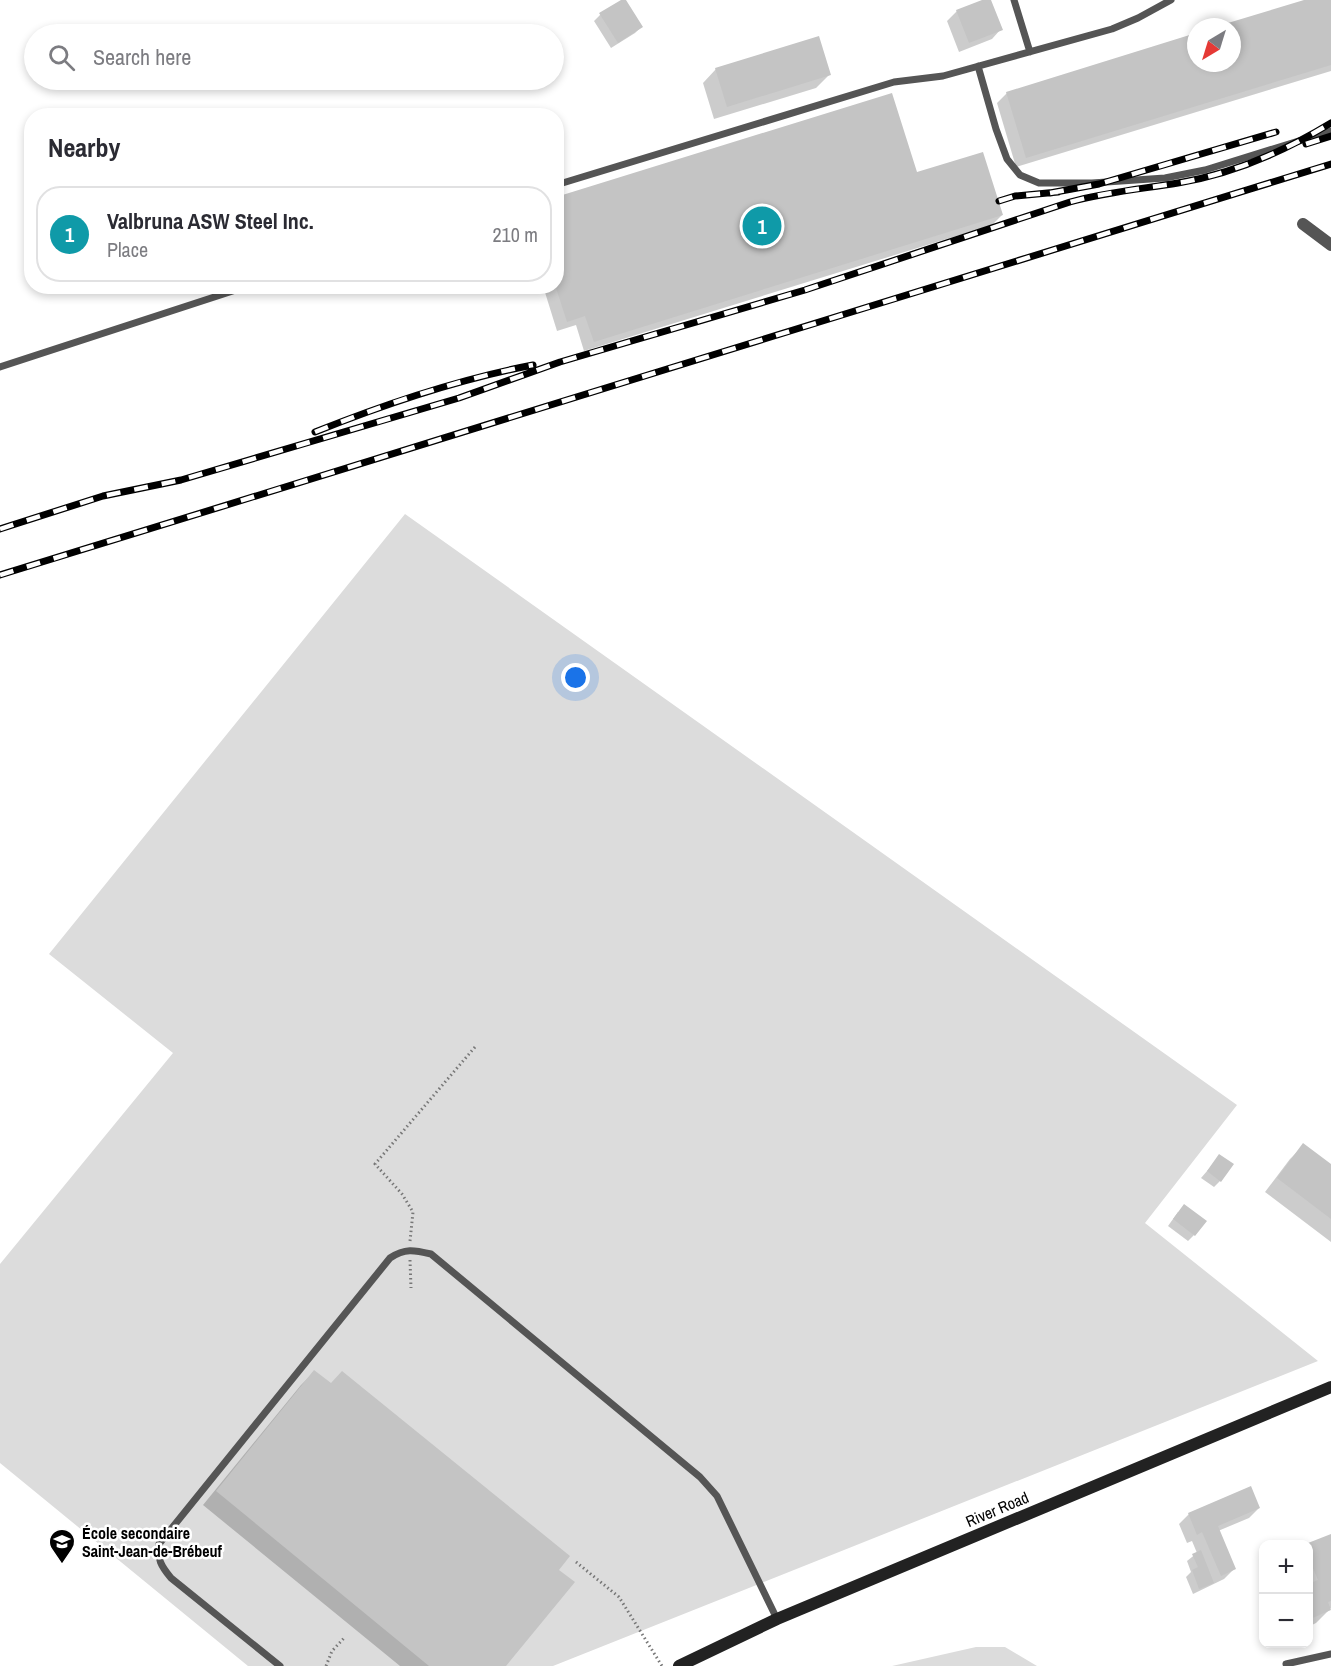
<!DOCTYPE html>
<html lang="en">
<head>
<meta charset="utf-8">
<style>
	body { margin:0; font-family:"Archivo Narrow",sans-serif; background:#f7f7f7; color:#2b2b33 }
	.controls { position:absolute; right:18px; bottom:18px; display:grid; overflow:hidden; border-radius:12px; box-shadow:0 3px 9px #0003 }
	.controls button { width:54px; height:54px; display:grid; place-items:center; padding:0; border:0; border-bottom:2px solid #e1e1e2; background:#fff; color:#2b2b33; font:30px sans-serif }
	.compass { position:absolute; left:1187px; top:18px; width:54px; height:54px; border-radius:50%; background:#fff; box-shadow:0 3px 9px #0003; rotate:218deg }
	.you { position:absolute; left:576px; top:678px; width:21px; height:21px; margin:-15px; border:4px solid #fff; border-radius:50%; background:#1a73e8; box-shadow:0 0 0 9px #1a73e833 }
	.badge { display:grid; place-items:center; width:39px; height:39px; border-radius:50%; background:#0f766e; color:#fff; font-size:20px; font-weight:700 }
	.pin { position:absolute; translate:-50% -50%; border:3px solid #fff; box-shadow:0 2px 6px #0006 }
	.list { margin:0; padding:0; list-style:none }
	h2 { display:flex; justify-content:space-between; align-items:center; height:78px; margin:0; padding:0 24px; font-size:26px }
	h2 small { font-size:20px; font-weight:400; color:#7c7c81 }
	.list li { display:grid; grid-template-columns:39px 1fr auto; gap:18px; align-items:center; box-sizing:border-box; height:96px; margin:0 12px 12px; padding:0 12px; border:2px solid #e1e1e2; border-radius:24px }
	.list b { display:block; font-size:22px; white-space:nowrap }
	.list p { margin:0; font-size:20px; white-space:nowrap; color:#7c7c81 }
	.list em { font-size:20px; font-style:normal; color:#7c7c81 }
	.icon { flex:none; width:33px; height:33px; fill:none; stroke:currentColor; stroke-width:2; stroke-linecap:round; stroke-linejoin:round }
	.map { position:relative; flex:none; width:1331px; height:1666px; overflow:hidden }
	.search { position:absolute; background:#fff; box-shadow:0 3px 9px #0003; left:24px; top:24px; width:540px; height:66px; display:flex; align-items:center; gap:15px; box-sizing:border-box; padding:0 21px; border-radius:33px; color:#7c7c81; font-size:22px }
	.panel { position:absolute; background:#fff; box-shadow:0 3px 9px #0003; left:24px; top:108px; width:540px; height:186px; border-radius:24px }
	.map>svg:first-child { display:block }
	.green { fill:#dcdcdc }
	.shadow { fill:#0003 }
	.building { fill:#c4c4c4 }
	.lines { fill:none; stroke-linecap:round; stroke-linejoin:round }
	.path { stroke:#777; stroke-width:3; stroke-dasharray:1.5 3; stroke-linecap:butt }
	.lane { stroke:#555; stroke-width:7 }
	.street { stroke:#555; stroke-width:12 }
	.secondary { stroke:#222; stroke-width:12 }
	.rail-casing { stroke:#000; stroke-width:7 }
	.rail { stroke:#fff; stroke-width:4.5; stroke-dasharray:14; stroke-linecap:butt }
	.labels { text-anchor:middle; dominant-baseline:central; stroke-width:5; stroke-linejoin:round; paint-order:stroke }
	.street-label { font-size:16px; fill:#000; stroke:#fff }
	.poi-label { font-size:16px; font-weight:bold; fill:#000; stroke:#fff; text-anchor:start }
</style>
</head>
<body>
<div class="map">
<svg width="1331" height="1666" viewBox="0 0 1331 1666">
	<rect width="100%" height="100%" fill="#fff"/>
	<path class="green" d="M405,514L1237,1105L1145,1223L1318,1361L553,1666H248L0,1463V1264L173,1053L49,954Z
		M976,1647H1005L1037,1666H892Z"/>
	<path class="shadow" d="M624,0L641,27L635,33L611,48L594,21L600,15Z
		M986,0H990L1001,29L992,39L959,52L947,21L957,11Z
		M1309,0H1331V71L1016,167L997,103L1007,93L1196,35V63H1232V27H1221Z
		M716,69L830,74L816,88L714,119L703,83Z
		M916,174L1002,215L992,225L584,351L576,325L557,331L543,286H556Z
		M1304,1145L1331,1166V1242L1265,1192L1290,1159Z
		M1220,1156V1181L1214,1187L1201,1178Z
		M1178,1212L1194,1235L1188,1241L1168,1226Z
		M314,1372L557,1570L504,1666H400L203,1505L301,1385Z
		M1259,1508L1249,1518L1218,1531L1234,1569L1224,1579L1193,1594L1186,1577L1191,1572L1187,1561L1197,1553L1192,1541L1187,1543L1179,1524L1189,1514Z
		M1331,1536V1608L1316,1623L1308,1627V1545Z"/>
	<path class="building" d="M621,0H626L643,27L618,43L599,13Z
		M982,0H991L1003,30L969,43L956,10Z
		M1304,0H1331V65L1026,158L1006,92L1196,33V63H1232V27L1218,26Z
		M819,36L831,75L727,107L715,68Z
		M892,93L917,172L983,152L1003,215L594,342L585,316L567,322L556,288V197Z
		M1303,1143L1331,1164V1219L1277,1178Z
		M1219,1154L1234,1164L1221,1182L1207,1171Z
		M1184,1204L1207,1221L1195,1236L1173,1219Z
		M314,1370L331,1383L342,1371L570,1556L559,1570L575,1582L506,1666H429L216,1491Z
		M1251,1486L1260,1508L1218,1526L1236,1569L1221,1576L1202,1532L1197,1535L1188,1513Z
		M1331,1534V1601L1328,1602L1331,1610L1308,1620V1584L1318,1580L1308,1557V1543Z
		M1201,1550L1214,1583L1199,1589L1192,1570L1198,1567L1192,1554Z"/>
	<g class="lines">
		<path class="path" d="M410,1241L413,1212L402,1194L375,1164L475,1047
			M410,1260L411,1288
			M576,1562L619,1597L662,1666
			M326,1666L332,1651L345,1637"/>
		<path class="lane" d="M1014,0L1030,52
			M978,66L996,129L1007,159L1020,175L1039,183H1092L1165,178L1205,170L1331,131
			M556,185L894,82L943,76L1112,29L1138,18L1171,0
			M0,367L248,286
			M1286,1664L1331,1654
			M280,1666L171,1578C161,1566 157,1559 159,1544L390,1258C405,1248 414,1250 431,1254L700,1477L717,1496L777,1619"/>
		<path class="street" d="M1303,224L1331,245"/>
		<path class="secondary" d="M679,1666L777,1619L1331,1387"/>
		<defs>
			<path id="rail" d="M1306,144L1331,136
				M1050,193L1099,184L1276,132
				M999,201L1015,196L1058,192
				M315,432C385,404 459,379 533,365
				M0,529L103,496L181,480L459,398L560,362L805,290L1070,202C1106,192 1141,189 1178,183C1232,174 1285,151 1331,123
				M0,575L1331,164"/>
		</defs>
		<use href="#rail" class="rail-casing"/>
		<use href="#rail" class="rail"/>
	</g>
	<defs>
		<symbol id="school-pin" viewBox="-11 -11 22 30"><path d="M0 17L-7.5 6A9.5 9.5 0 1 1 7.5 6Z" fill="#000" stroke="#fff"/><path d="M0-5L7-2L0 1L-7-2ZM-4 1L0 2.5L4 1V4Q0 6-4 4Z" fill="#fff"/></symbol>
	</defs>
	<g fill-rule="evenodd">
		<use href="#school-pin" x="47" y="1527" width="30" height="40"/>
	</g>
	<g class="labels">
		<g class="street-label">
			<text transform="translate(997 1509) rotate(-23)">River Road</text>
		</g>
		<g class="poi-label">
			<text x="82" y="1533">École secondaire<tspan x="82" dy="18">Saint-Jean-de-Brébeuf</tspan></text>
		</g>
	</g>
</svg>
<div class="controls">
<button>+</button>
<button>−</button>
</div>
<svg class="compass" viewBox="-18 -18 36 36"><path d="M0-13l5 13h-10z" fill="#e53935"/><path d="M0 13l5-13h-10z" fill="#7c7c81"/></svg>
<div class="you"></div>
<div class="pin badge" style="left:762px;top:226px;background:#0f9aa8">1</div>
<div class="search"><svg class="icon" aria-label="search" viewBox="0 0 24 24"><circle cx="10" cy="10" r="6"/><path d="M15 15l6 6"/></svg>Search here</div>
<section class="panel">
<h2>Nearby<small></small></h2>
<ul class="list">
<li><span class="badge" style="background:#0f9aa8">1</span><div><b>Valbruna ASW Steel Inc.</b><p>Place</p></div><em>210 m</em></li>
</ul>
</section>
</div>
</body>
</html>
